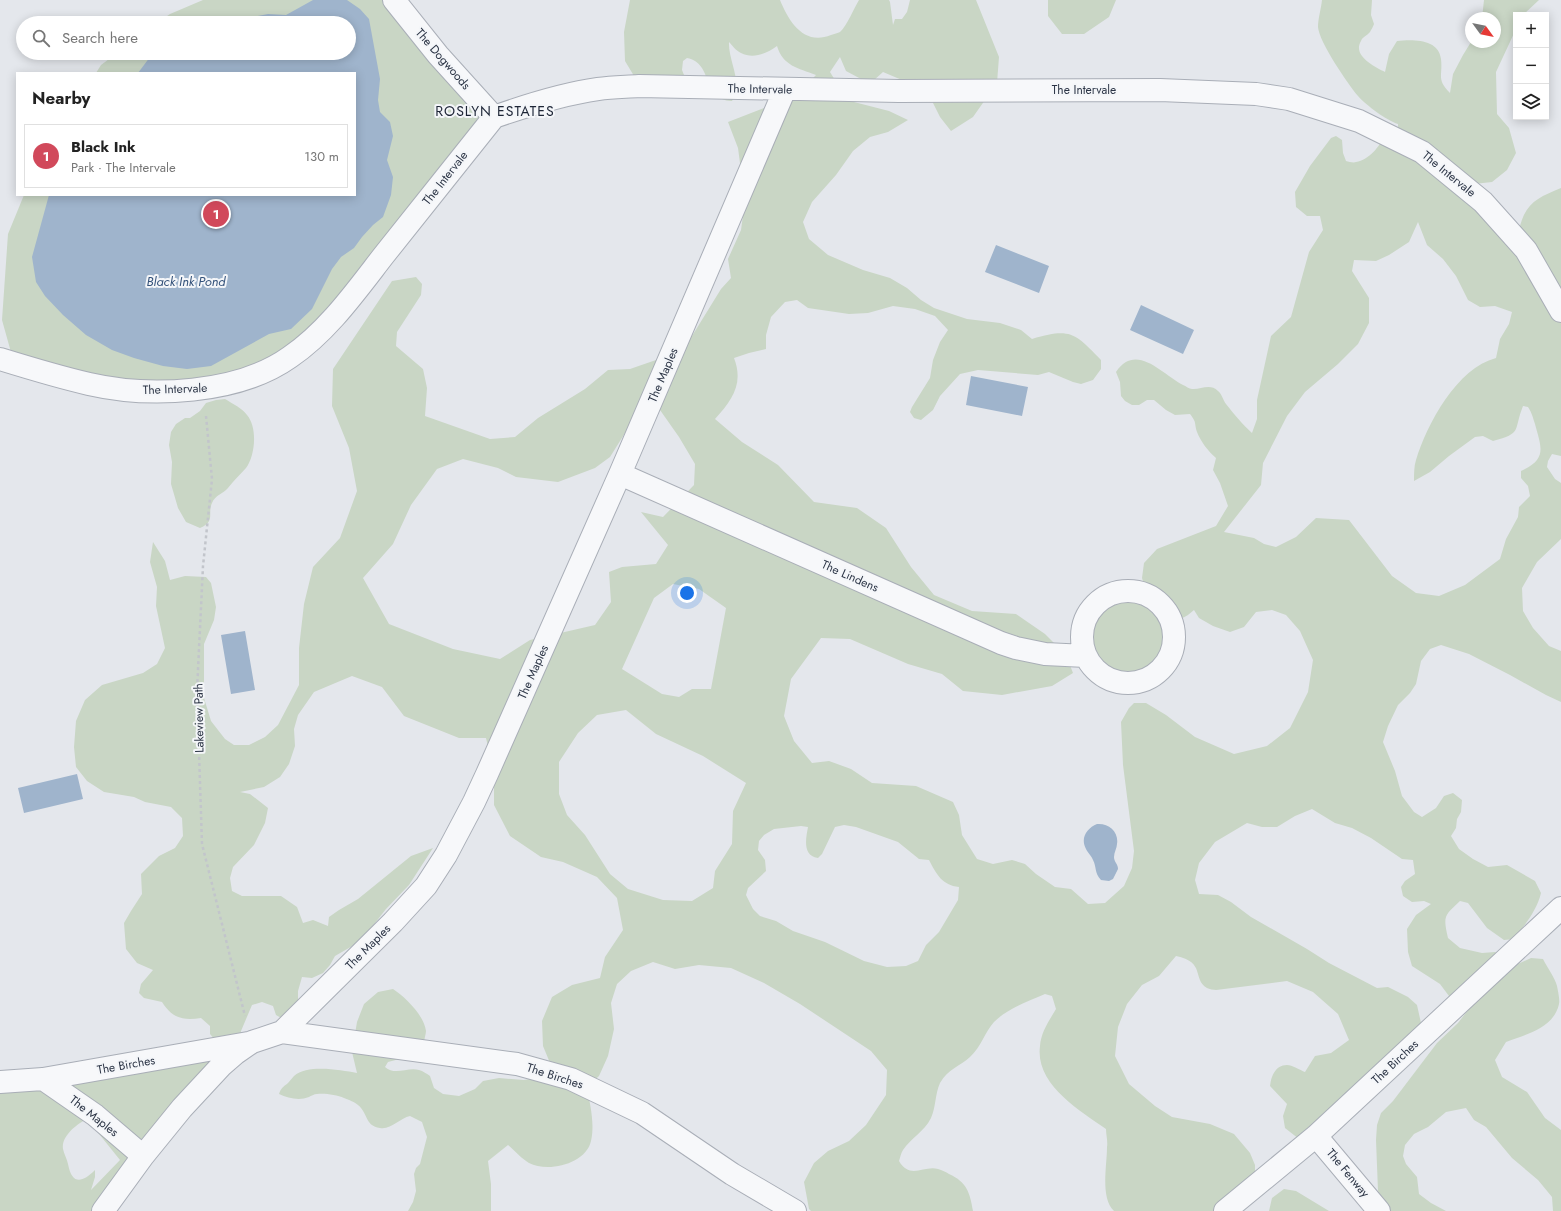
<!DOCTYPE html>
<html lang="en">
<head>
<meta charset="utf-8">
<style>
	body { margin:0; font-family:Jost,sans-serif; background:#f6f6f6; color:#222 }
	.controls { position:absolute; right:12px; top:12px; display:grid; overflow:hidden; border-radius:0px; box-shadow:0 2px 10px #0003 }
	.controls button { width:36px; height:36px; display:grid; place-items:center; padding:0; border:0; border-bottom:1px solid #e0e0e0; background:#fff; color:#222; font:20px sans-serif }
	.compass { position:absolute; left:1465px; top:12px; width:36px; height:36px; border-radius:50%; background:#fff; box-shadow:0 2px 10px #0003; rotate:123deg }
	.you { position:absolute; left:687px; top:593px; width:14px; height:14px; margin:-10px; border:3px solid #fff; border-radius:50%; background:#1a73e8; box-shadow:0 0 0 6px #1a73e833 }
	.badge { display:grid; place-items:center; width:26px; height:26px; border-radius:50%; background:#d1495b; color:#fff; font-size:13px; font-weight:700 }
	.pin { position:absolute; translate:-50% -50%; border:2px solid #fff; box-shadow:0 1px 4px #0006 }
	.list { margin:0; padding:0; list-style:none }
	h2 { display:flex; justify-content:space-between; align-items:center; height:52px; margin:0; padding:0 16px; font-size:17px }
	h2 small { font-size:13px; font-weight:400; color:#767676 }
	.list li { display:grid; grid-template-columns:26px 1fr auto; gap:12px; align-items:center; box-sizing:border-box; height:64px; margin:0 8px 8px; padding:0 8px; border:1px solid #e0e0e0; border-radius:0px }
	.list b { display:block; font-size:15px; white-space:nowrap }
	.list p { margin:0; font-size:13px; white-space:nowrap; color:#767676 }
	.list em { font-size:13px; font-style:normal; color:#767676 }
	.icon { flex:none; width:22px; height:22px; fill:none; stroke:currentColor; stroke-width:2; stroke-linecap:round; stroke-linejoin:round }
	.map { position:relative; flex:none; width:1561px; height:1211px; overflow:hidden }
	.search { position:absolute; background:#fff; box-shadow:0 2px 10px #0003; left:16px; top:16px; width:340px; height:44px; display:flex; align-items:center; gap:10px; box-sizing:border-box; padding:0 14px; border-radius:22px; color:#767676; font-size:15px }
	.panel { position:absolute; background:#fff; box-shadow:0 2px 10px #0003; left:16px; top:72px; width:340px; height:124px; border-radius:0px }
	.map>svg:first-child { display:block }
	.green { fill:#c9d6c5; fill-rule:evenodd }
	.water { fill:#9fb4cc }
	.lines { fill:none; stroke-linecap:round; stroke-linejoin:round }
	.street-casing { stroke:#a9aeb7; stroke-width:24 }
	.path { stroke:#c2c5cb; stroke-width:2.5; stroke-dasharray:3 3; stroke-linecap:butt }
	.street { stroke:#f7f8fa; stroke-width:22 }
	.labels { text-anchor:middle; dominant-baseline:central; stroke-width:4; stroke-linejoin:round; paint-order:stroke }
	.street-label { font-size:12px; fill:#2b3445; stroke:#f4f6f9 }
	.water-label { font-size:13px; font-style:italic; fill:#34527a; stroke:#f4f6f9 }
	.quarter-label { font-size:14px; letter-spacing:1px; fill:#1d2536; stroke:#f4f6f9 }
</style>
</head>
<body>
<div class="map">
<svg width="1561" height="1211" viewBox="0 0 1561 1211">
	<rect width="100%" height="100%" fill="#e4e7ec"/>
	<path class="green" d="M203,0H394L494,117L348,301L267,370L147,391L14,363L2,320L8,234L24,195H355V73H96L101,65L117,53H349V23H157L170,14Z
		M630,0H780C789,22 804,46 831,35C834,34 838,33 840,32C847,26 854,8 859,0H889L890,2L893,25L895,19H902L907,12L910,0H976L999,57L997,83L973,117L951,131L940,117L932,101L909,83L883,72L873,81L861,79L846,71L840,57L830,72L844,95L854,102L889,111L908,120L888,132L870,137L853,151L836,175L812,202L803,222L809,239L828,255L863,270L890,278L907,288L921,300L934,308L967,319L1000,323L1021,330L1032,339C1070,328 1074,332 1101,360V369L1093,380L1081,384L1073,382L1049,372L1038,375L978,370L960,374L940,396L933,410L921,420L914,418L910,412L912,407L930,378L933,360L940,342L948,330L935,316L915,309L893,306L868,313L849,314L808,308L797,300L785,302L771,317L766,335V349L749,353L734,358C744,384 732,400 715,419L742,442L778,465L814,502L857,508L886,528L911,567L934,595L972,611L1016,614L1045,634L1066,655L1073,673L1052,686L1002,695L963,691L942,674L908,664L850,639L821,638L791,679L784,716L794,741L812,763L829,761L851,769L872,783L916,786L953,802L959,815L962,835L977,859L993,864L1012,860L1025,864L1036,874L1055,887L1071,889L1088,904L1105,903L1124,886L1132,868L1134,851L1123,765L1121,722L1129,708L1134,703H1146L1166,715L1195,737L1234,754L1267,746L1290,728L1308,692L1313,660L1300,631L1286,615L1272,610L1256,612L1244,627L1230,632L1213,626L1199,618L1194,610C1184,619 1182,619 1169,617C1176,637 1175,650 1162,668C1154,678 1141,682 1130,683C1121,683 1114,681 1106,677C1057,652 1089,576 1147,595L1142,578L1144,563L1157,549L1216,526L1228,506L1220,483L1213,470L1216,458C1208,451 1201,442 1197,432C1194,422 1197,423 1190,414L1175,415L1166,410L1154,400H1147L1139,405H1132L1125,401L1121,396L1120,382L1116,372C1136,342 1162,374 1183,385C1186,386 1189,389 1192,389C1200,390 1210,383 1218,391C1222,394 1223,400 1226,404C1234,414 1243,425 1252,433L1257,419V400L1271,336L1291,317L1309,252L1323,230L1320,216H1307L1296,207L1295,192L1310,166L1331,138L1336,136L1342,140L1343,153L1346,161C1349,162 1354,163 1356,162C1369,160 1380,146 1385,135L1398,131V124C1386,120 1367,106 1358,96C1348,84 1319,42 1318,27C1318,19 1321,9 1322,0H1372L1371,15L1374,24C1373,27 1371,30 1370,32C1367,36 1362,37 1361,41C1352,56 1375,67 1385,72L1389,54L1397,41C1413,39 1439,39 1441,59C1443,76 1436,79 1450,93L1453,74L1463,55L1471,42H1495V18H1482L1484,0H1539L1523,15H1516V29L1496,72L1497,114L1509,128L1516,153L1507,170L1492,182L1474,184L1519,230C1525,203 1537,198 1561,188V456L1552,454L1548,461L1547,467L1555,479L1561,483V539L1537,562L1522,588L1523,611L1533,628L1549,646L1561,651V702L1546,695L1510,675L1469,654L1441,645L1430,649L1421,661L1416,684L1410,693L1398,705L1388,726L1383,742L1395,771L1402,796L1414,812L1422,817L1436,808L1444,796L1453,793L1462,800L1461,812L1457,819L1456,828L1451,836L1459,849L1473,859L1488,867L1507,865L1535,881L1541,893C1537,910 1525,925 1514,939L1504,940L1487,928L1468,903L1460,901C1444,916 1443,916 1448,938L1460,948L1482,953L1495,952L1506,959L1509,968L1531,958L1543,959C1547,967 1555,978 1557,986C1558,991 1560,1000 1559,1004C1554,1028 1525,1035 1506,1042L1495,1060L1502,1077L1527,1092L1545,1118L1561,1130V1211H1553L1552,1197L1538,1180L1512,1158L1486,1127L1474,1120L1466,1108L1446,1112L1428,1127L1414,1134L1405,1145L1403,1156L1406,1164L1417,1177L1419,1194L1431,1203L1446,1211H1382V1199L1378,1191L1376,1140L1377,1125L1381,1113L1393,1101L1437,1043L1458,1023L1468,1010L1472,1000L1460,1002L1449,996L1440,984L1412,966L1408,952L1407,929L1416,915L1431,904L1424,901L1412,902L1403,896L1401,887L1405,881L1415,874L1413,860L1402,859L1371,838L1352,828L1335,823L1312,809L1295,816L1277,827H1262L1247,823L1215,842L1199,863L1195,880L1199,894L1218,895L1231,902L1251,917L1307,949L1329,963L1377,988L1388,987L1408,997L1417,1005L1421,1023L1418,1041L1299,1139L1285,1128L1283,1116L1287,1104L1270,1086C1271,1077 1275,1065 1287,1065C1292,1065 1300,1070 1305,1072L1315,1056L1331,1053L1349,1040L1338,1014L1313,992L1287,981L1216,990C1214,990 1209,989 1207,988C1192,979 1206,962 1176,956L1159,976L1142,985L1127,1004L1118,1027L1115,1056L1129,1084L1155,1106L1172,1117L1210,1124L1234,1134L1250,1153L1255,1165V1175L1223,1211H1114C1100,1197 1107,1166 1107,1147C1108,1141 1106,1135 1106,1129C1079,1110 1035,1084 1040,1046C1041,1032 1049,1021 1056,1009L1052,996L1045,994C1028,1001 1007,1009 994,1022C985,1032 981,1047 970,1057C960,1066 948,1069 940,1083C935,1094 936,1107 931,1118C924,1132 911,1138 903,1150C901,1153 900,1158 899,1161C910,1180 924,1165 938,1169C942,1170 946,1172 949,1174C967,1182 970,1193 973,1211H811L809,1209L804,1182L814,1163L828,1151L849,1141L866,1125L886,1095L887,1070L871,1051L800,1004L764,983L731,968L699,965L675,969L653,962L631,971L617,984L611,1003L614,1029L608,1056L599,1076L587,1087C590,1105 595,1123 591,1141C586,1164 548,1173 529,1163C522,1159 515,1151 508,1145L488,1161L491,1184V1211H408L413,1202L416,1191L414,1174L416,1168L420,1164L427,1137L422,1122L410,1116C400,1118 391,1130 380,1128C365,1126 368,1113 358,1105C355,1102 349,1100 344,1098C337,1095 325,1093 317,1094C314,1094 311,1096 309,1097C299,1101 288,1098 279,1094C281,1088 283,1087 288,1083C290,1081 292,1078 294,1076C308,1064 340,1070 357,1073L352,1052L357,1022L364,1004L378,992L393,989C405,997 424,1015 426,1031C426,1034 424,1039 424,1043L407,1057L388,1062L385,1067C395,1076 407,1067 419,1070C423,1071 427,1074 430,1076L434,1088L443,1094L459,1096L475,1089L483,1081L499,1078L524,1080L555,1075L543,1046L542,1021L552,997L572,985L600,978L605,957L623,930L617,898L597,877L563,862L541,857L510,836L494,805V772L486,738H459L404,716L382,687L352,676L314,692L298,715L294,729L295,746L289,764L280,777L264,787L240,792L250,794L268,808L265,823L254,845L233,867L230,878L232,891L242,896H281L297,907L303,923L313,920L328,926L329,917L339,910L358,899L411,856L433,848L409,885L386,909L361,941L335,956L330,965L323,973L312,978L302,977L298,991V1000L283,1019L276,1015L273,1006L262,1002L252,1005L241,1031L240,1038L216,1041L210,1034V1026L201,1018C183,1021 172,1018 162,1002L144,998L139,993L141,984L153,970L137,963L126,949L124,923L131,911L142,894L141,874L159,856L175,848L183,836L182,818L171,807L145,802L134,797L104,792L87,781L76,767L74,747L76,721L85,700L102,685L143,673L157,664L165,648L156,606L157,587L150,562L153,542L165,561L170,580L185,576L206,577L211,583L216,607L214,620L204,644V698L211,721L225,739L234,745H249L265,737L278,725L299,685V648L304,604L313,567L340,538L357,491L349,448L332,406L333,369L392,281L416,277L422,284L421,295L397,332L396,346L423,369L427,388L425,416L490,439L515,437L538,418L585,389L608,370L630,369L656,360L692,336L721,289L731,278L728,259L741,230L745,201L738,148L728,122L795,96L816,75C798,68 783,66 777,46C766,54 753,59 741,53C736,51 732,45 729,42C728,61 744,84 732,101C701,100 714,63 687,58L683,61L682,70L686,80L634,76L625,61L624,32ZM1418,222L1427,245L1443,259L1456,276L1468,300L1480,307L1495,306L1512,312L1509,324L1500,339L1496,358C1457,368 1427,424 1416,460C1414,466 1414,474 1414,481L1430,472L1449,456L1475,437L1483,436L1493,441C1523,433 1513,431 1523,406L1528,407C1532,413 1533,418 1535,424C1541,447 1548,459 1521,471V478L1528,486L1530,496L1519,507L1518,517L1506,539L1500,559L1465,585L1439,596L1416,593L1392,576L1349,520L1316,518L1296,537L1276,547L1264,544L1254,538L1224,532L1261,485L1263,463L1287,416L1305,392L1338,364L1358,344L1369,323V298L1352,271L1354,260L1376,261L1389,255L1409,242ZM660,410L679,437L695,464L694,485L663,517L641,512L668,545L656,564L622,567L609,572L611,602L595,625L530,640L500,659L453,649L389,624L363,578L393,544L411,505L437,469L463,459L498,468L516,477L558,482L595,468L610,457L625,433L631,427L652,412ZM673,584L699,589L726,608L711,689H692L679,697L662,694L622,669L654,598ZM626,710L656,734L703,756L746,783L733,811L732,844L715,871L713,888L692,901L663,900L628,889L610,874L585,835L567,815L559,794V762L578,733L597,715ZM844,825L856,827L898,842L919,859L929,860C937,875 942,885 959,887L958,900L939,932L926,945L918,961L906,966L887,967L864,961L825,942L793,931L776,921L760,916L753,909L746,895L748,888L766,871L765,860L758,850L759,841L764,835L774,829L801,826L808,827C806,838 802,856 818,858L822,854L835,827Z
		M1048,0H1116L1109,17L1084,34H1062L1048,16Z
		M225,399C233,404 242,408 247,415C258,428 255,456 246,468C240,475 233,481 228,488C223,494 215,495 212,503C207,514 216,521 200,528L186,522L178,508L171,484L172,462L169,445L171,432L176,424L185,418H190L200,411L206,403L216,400Z
		M252,1042L143,1156L43,1079Z
		M42,1082L138,1158L97,1211H0V1087ZM87,1119L120,1160L91,1190L95,1177V1170C82,1183 72,1185 68,1164C67,1159 64,1154 63,1149C61,1136 77,1124 87,1119Z
		M1284,1189L1296,1191L1329,1211H1269L1272,1198Z"/>
	<path class="water" d="M313,0H347L360,9L369,19L380,79L378,100L380,112L390,122L393,136L387,160L393,177L391,195L383,217L373,225L362,237L354,248L341,257L332,269L312,309L291,329L269,334L211,366L187,369L163,366L134,358L112,350L86,335L63,315L45,296L36,282L32,257L49,195H355V73H138L153,53H349V23H231L237,20L268,14L286,15Z
		M996,245L1049,266L1039,293L985,272Z
		M1141,305L1194,330L1183,354L1130,330Z
		M971,376L1028,387L1022,416L966,405Z
		M245,631L255,690L231,694L221,635Z
		M77,774L83,799L24,813L18,788Z
		M1097,824C1109,823 1119,832 1117,844C1117,848 1114,852 1114,857C1114,862 1118,864 1118,869L1113,879L1109,881L1101,880C1094,872 1097,868 1093,860C1091,855 1088,853 1086,849C1080,838 1087,828 1097,824Z"/>
	<g class="lines">
		<defs>
			<path id="street" d="M394,0L438,55L494,117
				M0,359C29,368 59,377 89,384C150,398 238,394 290,357C328,331 356,291 384,255C421,209 457,163 494,117C528,105 562,94 598,89C612,87 625,87 639,86L899,91L1160,90L1256,94L1289,99L1359,121L1422,152L1483,202L1526,250L1561,311
				M620,474L1001,643L1016,648L1045,654L1086,656
				M1082 637a46 46 0 1 1 92 0a46 46 0 1 1-92 0Z
				M282,1032L517,1064L571,1079L642,1113L732,1174L795,1211
				M43,1079L95,1115L143,1156
				M0,1082L43,1079L248,1043
				M1316,1136L1379,1211
				M103,1211L143,1156L182,1108L221,1066L236,1053L252,1042L282,1032L393,922L426,886L446,855L474,802L487,774L620,474L785,89
				M1225,1211L1316,1136L1561,908"/>
		</defs>
		<use href="#street" class="street-casing"/>
		<path class="path" d="M206,416L212,479L203,566L197,691L202,844L245,1016"/>
		<use href="#street" class="street"/>
	</g>
	<g class="labels">
		<g class="street-label">
			<text transform="translate(443 59) rotate(49)">The Dogwoods</text>
			<text transform="translate(760 89) rotate(1)">The Intervale</text>
			<text x="1084" y="90">The Intervale</text>
			<text transform="translate(1449 174) rotate(39)">The Intervale</text>
			<text transform="translate(445 178) rotate(-52)">The Intervale</text>
			<text transform="translate(663 375) rotate(-67)">The Maples</text>
			<text transform="translate(175 389) rotate(-2)">The Intervale</text>
			<text transform="translate(850 576) rotate(24)">The Lindens</text>
			<text transform="translate(533 672) rotate(-66)">The Maples</text>
			<text transform="translate(199 718) rotate(-91)">Lakeview Path</text>
			<text transform="translate(368 947) rotate(-45)">The Maples</text>
			<text transform="translate(1395 1062) rotate(-43)">The Birches</text>
			<text transform="translate(126 1065) rotate(-10)">The Birches</text>
			<text transform="translate(555 1076) rotate(18)">The Birches</text>
			<text transform="translate(94 1116) rotate(38)">The Maples</text>
			<text transform="translate(1348 1173) rotate(50)">The Fenway</text>
		</g>
		<g class="water-label">
			<text x="186" y="281">Black Ink Pond</text>
		</g>
		<g class="quarter-label">
			<text x="495" y="111">ROSLYN ESTATES</text>
		</g>
	</g>
</svg>
<div class="controls">
<button>+</button>
<button>−</button>
<button><svg class="icon" aria-label="layers" viewBox="0 0 24 24"><path d="M12 4l9 5-9 5-9-5zM3 14l9 5 9-5"/></svg></button>
</div>
<svg class="compass" viewBox="-18 -18 36 36"><path d="M0-13l5 13h-10z" fill="#e53935"/><path d="M0 13l5-13h-10z" fill="#767676"/></svg>
<div class="you"></div>
<div class="pin badge" style="left:216px;top:214px">1</div>
<div class="search"><svg class="icon" aria-label="search" viewBox="0 0 24 24"><circle cx="10" cy="10" r="6"/><path d="M15 15l6 6"/></svg>Search here</div>
<section class="panel">
<h2>Nearby<small></small></h2>
<ul class="list">
<li><span class="badge">1</span><div><b>Black Ink</b><p>Park · The Intervale</p></div><em>130 m</em></li>
</ul>
</section>
</div>
</body>
</html>
